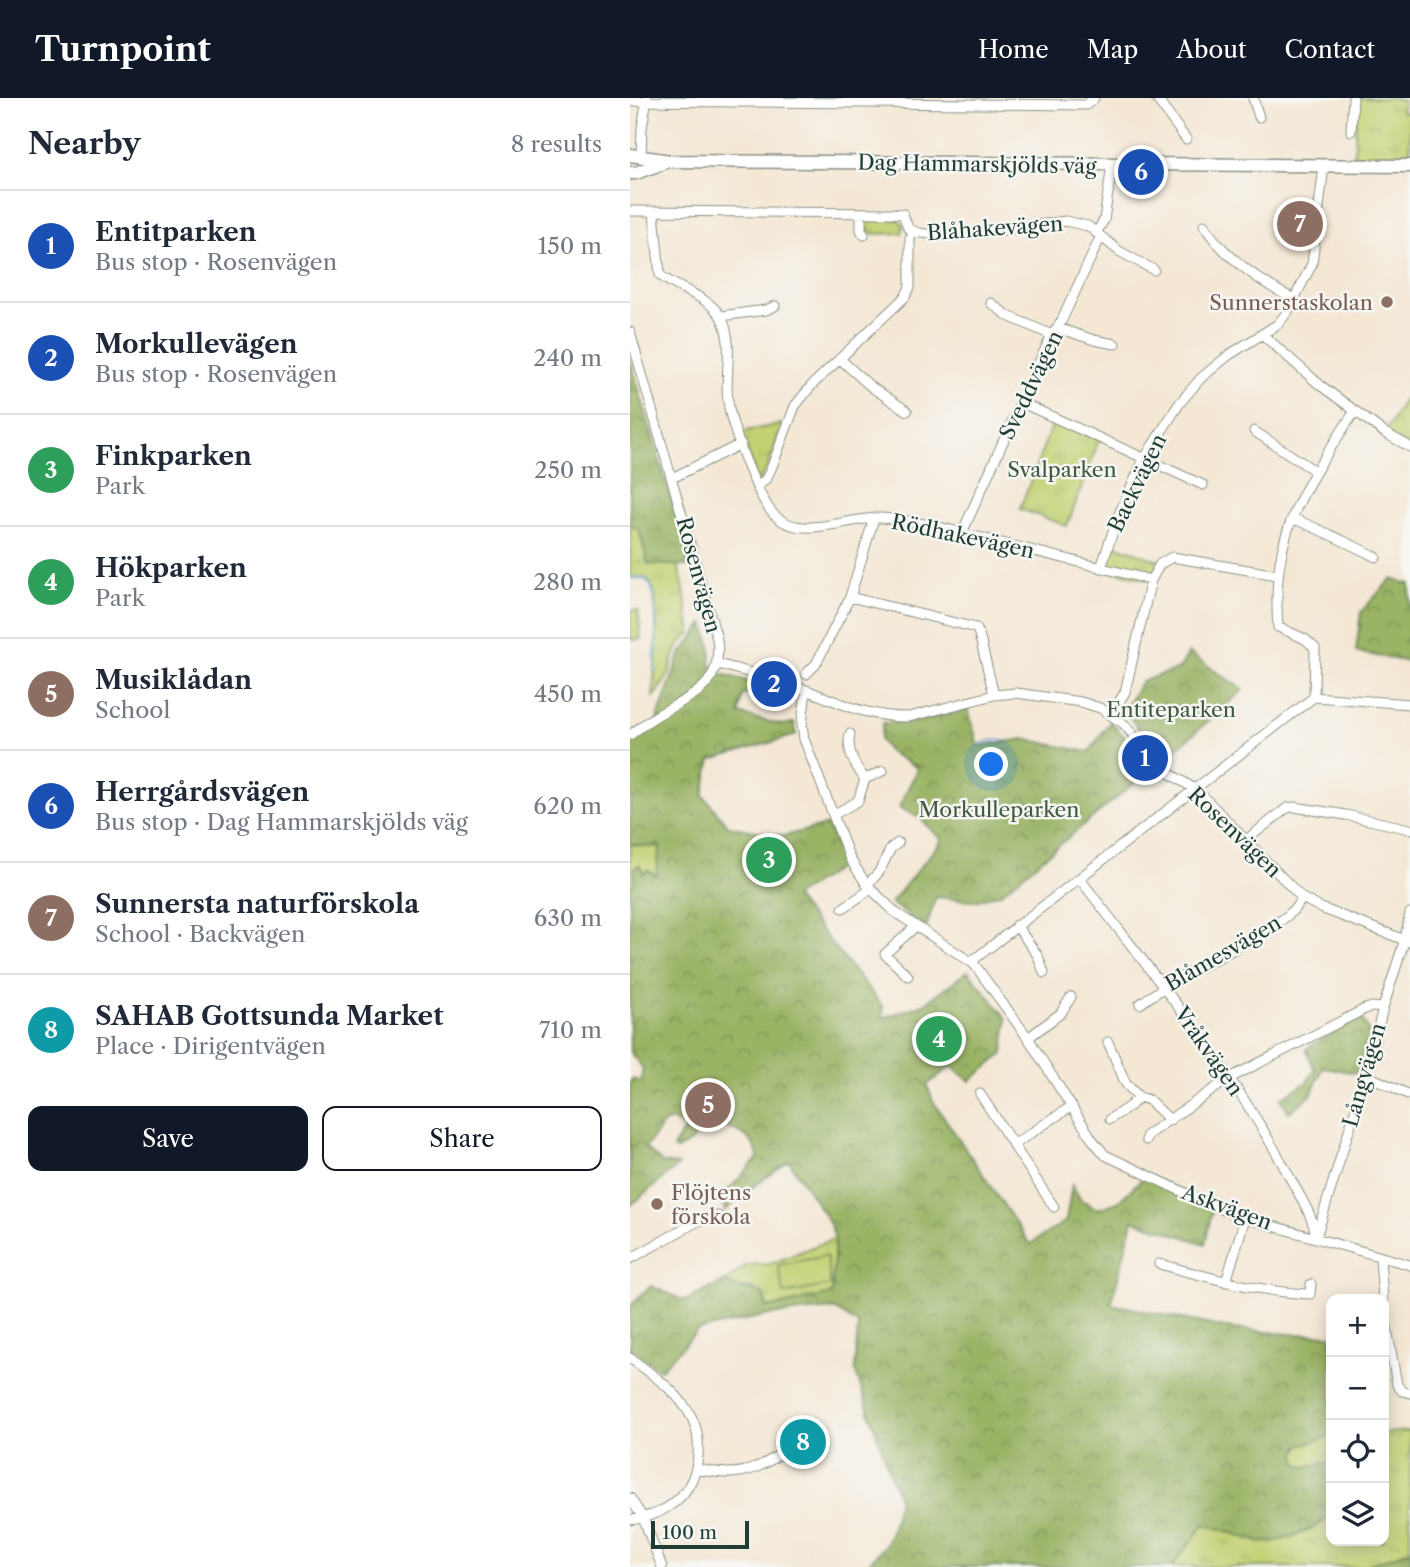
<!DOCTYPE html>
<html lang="en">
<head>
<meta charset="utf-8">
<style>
	body { margin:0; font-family:"Libre Caslon Text",serif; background:#f2f2f3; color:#1f2937 }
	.controls { position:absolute; right:21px; bottom:21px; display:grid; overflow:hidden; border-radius:14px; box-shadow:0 4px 18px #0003 }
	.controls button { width:63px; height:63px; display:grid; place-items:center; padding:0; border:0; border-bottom:2px solid #e0e1e3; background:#fff; color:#1f2937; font:35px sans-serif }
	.scale { position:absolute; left:21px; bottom:18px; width:98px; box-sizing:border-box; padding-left:7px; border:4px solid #1f3d34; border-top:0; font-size:19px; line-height:24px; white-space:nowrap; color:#1f3d34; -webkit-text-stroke:5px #f6f6f2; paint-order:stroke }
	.you { position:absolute; left:362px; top:667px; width:24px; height:24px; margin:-18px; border:5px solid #fff; border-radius:50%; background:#1a73e8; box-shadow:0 0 0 10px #1a73e833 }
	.badge { display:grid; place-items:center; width:46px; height:46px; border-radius:50%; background:#111827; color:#fff; font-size:23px; font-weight:700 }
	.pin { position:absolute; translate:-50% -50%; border:4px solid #fff; box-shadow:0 2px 7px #0006 }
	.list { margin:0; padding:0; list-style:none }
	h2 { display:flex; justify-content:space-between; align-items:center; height:91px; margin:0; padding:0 28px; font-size:30px }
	h2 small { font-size:23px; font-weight:400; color:#747a83 }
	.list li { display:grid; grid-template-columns:46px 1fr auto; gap:21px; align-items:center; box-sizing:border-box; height:112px; padding:0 28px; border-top:2px solid #e0e1e3 }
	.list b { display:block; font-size:26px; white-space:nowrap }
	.list p { margin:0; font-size:23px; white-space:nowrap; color:#747a83 }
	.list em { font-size:23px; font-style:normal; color:#747a83 }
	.actions { display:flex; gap:14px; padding:21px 28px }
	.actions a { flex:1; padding:16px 0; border:2px solid #111827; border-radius:14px; text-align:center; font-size:24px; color:#111827 }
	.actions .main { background:#111827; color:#fff }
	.icon { flex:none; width:38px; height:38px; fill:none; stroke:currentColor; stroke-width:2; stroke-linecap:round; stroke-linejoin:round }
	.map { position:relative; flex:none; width:780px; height:1469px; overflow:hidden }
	header { display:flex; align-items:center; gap:42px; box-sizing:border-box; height:98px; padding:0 35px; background:#111827; color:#fff }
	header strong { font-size:33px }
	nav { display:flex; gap:38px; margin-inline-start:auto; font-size:24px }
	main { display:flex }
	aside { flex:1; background:#fff }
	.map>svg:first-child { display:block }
	.grass { fill:url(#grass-tufts); stroke:#718754; stroke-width:2 }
	.forest { fill:url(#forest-crowns); stroke:#5c784c; stroke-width:2 }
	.garden { fill:#c3d173; stroke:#718754; stroke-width:2 }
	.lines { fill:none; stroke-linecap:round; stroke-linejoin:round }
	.stream { stroke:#54a5ce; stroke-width:2 }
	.minor-casing { stroke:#8a9284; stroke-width:11 }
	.major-casing { stroke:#8a9284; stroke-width:15 }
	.minor { stroke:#fff; stroke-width:9 }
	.major { stroke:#fff; stroke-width:12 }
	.education-dot { fill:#8d6e63; stroke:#f6f6f2; stroke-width:2.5 }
	.labels { text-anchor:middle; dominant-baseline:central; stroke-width:5; stroke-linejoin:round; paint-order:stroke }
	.street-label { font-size:21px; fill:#1f3d34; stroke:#f6f6f2 }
	.education-label { font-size:21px; fill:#785e54; stroke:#f6f6f2; text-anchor:end }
	.park-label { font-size:21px; fill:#405b41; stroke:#f6f6f2 }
</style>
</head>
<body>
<header>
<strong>Turnpoint</strong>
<nav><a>Home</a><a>Map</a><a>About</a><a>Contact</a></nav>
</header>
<main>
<aside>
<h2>Nearby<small>8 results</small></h2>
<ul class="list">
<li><span class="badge" style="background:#1a4fb4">1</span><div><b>Entitparken</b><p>Bus stop · Rosenvägen</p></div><em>150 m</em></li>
<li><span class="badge" style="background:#1a4fb4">2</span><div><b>Morkullevägen</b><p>Bus stop · Rosenvägen</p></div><em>240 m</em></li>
<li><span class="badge" style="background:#2e9e5b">3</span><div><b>Finkparken</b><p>Park</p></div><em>250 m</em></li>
<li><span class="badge" style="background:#2e9e5b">4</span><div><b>Hökparken</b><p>Park</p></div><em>280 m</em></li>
<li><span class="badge" style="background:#8d6e63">5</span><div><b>Musiklådan</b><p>School</p></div><em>450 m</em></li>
<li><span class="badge" style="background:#1a4fb4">6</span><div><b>Herrgårdsvägen</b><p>Bus stop · Dag Hammarskjölds väg</p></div><em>620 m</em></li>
<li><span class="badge" style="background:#8d6e63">7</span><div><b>Sunnersta naturförskola</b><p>School · Backvägen</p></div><em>630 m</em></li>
<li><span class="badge" style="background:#0f9aa8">8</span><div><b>SAHAB Gottsunda Market</b><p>Place · Dirigentvägen</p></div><em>710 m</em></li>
</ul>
<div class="actions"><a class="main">Save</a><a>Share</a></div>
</aside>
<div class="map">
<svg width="780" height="1469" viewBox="0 0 780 1469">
	<defs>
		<pattern id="grass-tufts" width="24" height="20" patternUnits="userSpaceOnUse" patternTransform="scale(1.75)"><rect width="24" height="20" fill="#c3d173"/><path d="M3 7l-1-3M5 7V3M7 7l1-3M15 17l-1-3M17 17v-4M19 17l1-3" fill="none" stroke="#a7b464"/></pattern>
		<pattern id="forest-crowns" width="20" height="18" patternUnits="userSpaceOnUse" patternTransform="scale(1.75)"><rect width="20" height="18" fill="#9ab365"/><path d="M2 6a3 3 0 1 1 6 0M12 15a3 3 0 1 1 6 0" fill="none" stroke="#7d9354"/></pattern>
	</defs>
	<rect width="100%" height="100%" fill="#f6f6f2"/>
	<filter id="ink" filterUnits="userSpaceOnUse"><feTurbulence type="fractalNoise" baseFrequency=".0143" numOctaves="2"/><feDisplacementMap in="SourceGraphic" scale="14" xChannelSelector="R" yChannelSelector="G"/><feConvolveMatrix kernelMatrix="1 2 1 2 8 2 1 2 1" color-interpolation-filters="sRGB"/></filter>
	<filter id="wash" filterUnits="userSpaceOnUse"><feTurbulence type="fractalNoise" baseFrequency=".00686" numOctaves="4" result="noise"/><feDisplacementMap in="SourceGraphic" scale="28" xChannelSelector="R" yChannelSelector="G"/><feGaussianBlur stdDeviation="1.57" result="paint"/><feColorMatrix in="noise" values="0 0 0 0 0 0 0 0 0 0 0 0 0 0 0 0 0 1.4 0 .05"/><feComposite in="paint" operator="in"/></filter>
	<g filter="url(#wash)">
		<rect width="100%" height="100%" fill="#f4e7d4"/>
		<path class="grass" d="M727,0H765L774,3L771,14H780V62L724,60Z
			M236,120L268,121L273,126L272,135L244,136L236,132Z
			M780,271V349L755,335L776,298Z
			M423,324L469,342L437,428L390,411Z
			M152,326L138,369L128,384L111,334Z
			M0,427L9,431L19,466L47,467C56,488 56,513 61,535C49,545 44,554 41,569C39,579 30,591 23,599C24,578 31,499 20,484C15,478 8,479 0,480Z
			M479,445L533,464L521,482L471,470Z
			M8,512L11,541L0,542V513Z
			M0,746L20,749L30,747L28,773L26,778L17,775H4L6,781L4,786L0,789Z
			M205,1140L203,1196L137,1210L122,1191L105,1190L96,1183L117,1167L140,1166Z
			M780,1333V1452L733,1469H541L574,1427L594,1430L630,1445L665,1438L691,1426L701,1413V1443H754V1335Z
			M701,1338V1364L675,1369L667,1365L666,1354L670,1347Z"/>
		<path class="forest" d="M0,261L61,468L18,466L9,432L0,427Z
			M761,481L780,486V564L726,554L731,514Z
			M74,526L81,549L80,567L89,575L131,587L112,598L109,616L152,627L164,625L166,637L81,662L73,697L98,728L154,738L197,727L215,766L164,799L253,909V920L294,906L338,873L377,921L373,956L340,983L321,968L297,987L303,1003L400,1146L436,1123L442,1086L450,1101L468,1111L488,1104L516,1077L583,1108L575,1146L503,1122L481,1206L595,1230L659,1236L701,1237V1338L670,1347L666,1354L667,1365L675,1369L701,1364C701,1376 705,1404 700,1414C692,1431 644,1448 627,1443C608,1439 595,1430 574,1427L541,1469H235L255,1447L261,1434L269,1401L225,1272L228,1226L204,1211L139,1217L68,1232L30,1272L0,1250V1208L21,1188L55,1203L96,1183C108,1193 118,1190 133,1195L137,1210L202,1196L205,1140L199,1124L159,1063L114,1095L95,1113L91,1100L128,1060C125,1035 99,1029 78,1025L64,1039L62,1044L46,1052L43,1050L55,1030L42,1022L34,1025L15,1050L32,1065L49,1067L0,1108V984L3,981L9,984L11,982L13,970L0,954V789L4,786V770L9,767L14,776L17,772L26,777L30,748L20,749L0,746V644L26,625L50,557Z
			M559,555L613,592L534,662C518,648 509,628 494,612L512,583L549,571Z
			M338,611L348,648L394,641L459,654L480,624C497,638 505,656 520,672L371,795L345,803L306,799L296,830L261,805L312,742L290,720L269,709L288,670L259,654L250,642L253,625L291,623Z
			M731,919L739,934L726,975L693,969L681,997L659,1014L651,1000L676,985L685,972L676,951Z
			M780,1452V1469H733Z"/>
		<path class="garden" d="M196,1158L201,1187L154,1196L148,1167Z"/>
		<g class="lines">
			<path class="stream" d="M0,480C19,478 23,486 24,503
				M25,574L27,524L25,508"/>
		</g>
	</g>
	<g filter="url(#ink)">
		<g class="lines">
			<defs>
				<path id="minor" d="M526,0L556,41
					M623,0L629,19
					M0,3L456,7L464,0
					M721,33L723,0
					M11,58L12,30L17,0
					M0,113L260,115L273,116L278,130C300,147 405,127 435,123L458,128L489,153L524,172
					M24,115L30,177C48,192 79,198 91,219C105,244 94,277 98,303C101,329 125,392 140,412C166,446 215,419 251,420C282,421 329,434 360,442C414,455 467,469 521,482L530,466L542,459L647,477
					M231,115V132L234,137
					M574,127C591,156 634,187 664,201
					M466,135L474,122L482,67
					M361,205L378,218L422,237
					M91,218L136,212L145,208
					M428,230L464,242L485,246
					M0,234L87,541C94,592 57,598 23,620C15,625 7,632 0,637
					M633,237L690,287L755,335L780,349
					M210,261L240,288L277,313
					M392,305L573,387
					M624,333L685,373
					M42,380L111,346
					M127,389L136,381L141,371L165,308L182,287L275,199L280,189V140L284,135
					M662,420C691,432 718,445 746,459
					M332,435L403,277L422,237L431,224L470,140
					M471,470L488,418L514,361L549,306L571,280L599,257L648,226L658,213L682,166L694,68
					M220,499L346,530L349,536L364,597
					M88,566C117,574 147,581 176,592C211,605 240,620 279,619L364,597L386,595L451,604L470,610L494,626L529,669L568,693L672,800L691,810L780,844
					M176,576L186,566L220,499L244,420
					M176,592L172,626L174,641L220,761L237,787L266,815L344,866L398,940L462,1041L475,1057L583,1108L615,1120L780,1167
					M684,599L685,550L675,541L648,529C640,434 675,389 725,313
					M477,614L487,607L495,594L521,482
					M220,636C216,653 225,668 235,681
					M203,717L228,703L235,681L253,673
					M616,742L657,710L664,709L716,717L780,731
					M450,781C523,877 601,969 658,1076C668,1096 683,1116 686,1139
					M237,787L249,774L261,750L268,745
					M213,810L241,791
					M386,827L408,858L414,875
					M342,863L684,599L780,606
					M278,878L255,856L285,829
					M510,906C547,878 592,860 631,835C647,825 663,817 672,800
					M398,940L431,915L441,899
					M478,944L496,986L509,999
					M736,977L780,997
					M350,996L424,1109
					M480,1021L500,1008L509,999L519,1002L540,1022
					M516,1042L517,1037L600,980L735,911L742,909L753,910
					M383,1047L442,1008
					M687,1136L736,977L753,910L775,841L780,815
					M750,1160L753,1201
					M0,1161L68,1123L88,1118
					M529,1166C579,1179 628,1194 680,1196L681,1186
					M596,1184L615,1120
					M754,1213L767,1287L772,1293L780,1295
					M0,1260C23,1277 49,1294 62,1320C68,1332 69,1344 68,1357C65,1396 37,1417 0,1422
					M67,1371C104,1379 123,1376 154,1353
					M0,1400L13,1420L32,1469"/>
				<path id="major" d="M0,57L40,63L780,68
					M0,75H6L33,65"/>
			</defs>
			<use href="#minor" class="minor-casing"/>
			<use href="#major" class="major-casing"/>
			<use href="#minor" class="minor"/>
			<use href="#major" class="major"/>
		</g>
	</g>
	<g class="education-dot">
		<circle cx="757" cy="204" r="7"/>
		<circle cx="27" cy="1106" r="7"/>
	</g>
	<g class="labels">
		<g class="street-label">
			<text transform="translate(347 66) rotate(1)">Dag Hammarskjölds väg</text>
			<text transform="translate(365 130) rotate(-4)">Blåhakevägen</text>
			<text transform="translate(401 287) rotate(-64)">Sveddvägen</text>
			<text transform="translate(507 385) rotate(-64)">Backvägen</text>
			<text transform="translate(333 438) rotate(12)">Rödhakevägen</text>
			<text transform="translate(69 477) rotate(75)">Rosenvägen</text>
			<text transform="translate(605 734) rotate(44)">Rosenvägen</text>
			<text transform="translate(593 855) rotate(-30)">Blåmesvägen</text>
			<text transform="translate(579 953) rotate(55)">Vråkvägen</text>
			<text transform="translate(734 977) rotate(-74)">Långvägen</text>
			<text transform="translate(597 1109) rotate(20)">Askvägen</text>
		</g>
		<g class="education-label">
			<text x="743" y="204">Sunnerstaskolan</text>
			<text x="41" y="1094" text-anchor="start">Flöjtens<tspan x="41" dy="24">förskola</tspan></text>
		</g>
		<g class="park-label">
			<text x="432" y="371">Svalparken</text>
			<text x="541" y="611">Entiteparken</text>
			<text x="369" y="711">Morkulleparken</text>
		</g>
	</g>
</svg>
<div class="controls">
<button>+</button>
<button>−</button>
<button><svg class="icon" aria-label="locate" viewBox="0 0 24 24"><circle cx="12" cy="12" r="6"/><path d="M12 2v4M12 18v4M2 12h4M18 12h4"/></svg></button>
<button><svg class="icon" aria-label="layers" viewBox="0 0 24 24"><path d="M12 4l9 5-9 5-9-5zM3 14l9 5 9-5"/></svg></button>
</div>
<div class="scale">100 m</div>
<div class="you"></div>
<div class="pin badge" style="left:515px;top:660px;background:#1a4fb4">1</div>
<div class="pin badge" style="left:144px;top:586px;background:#1a4fb4">2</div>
<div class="pin badge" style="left:139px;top:762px;background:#2e9e5b">3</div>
<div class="pin badge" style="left:309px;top:941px;background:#2e9e5b">4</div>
<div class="pin badge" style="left:78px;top:1007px;background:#8d6e63">5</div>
<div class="pin badge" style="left:511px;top:74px;background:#1a4fb4">6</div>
<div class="pin badge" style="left:670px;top:126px;background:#8d6e63">7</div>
<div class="pin badge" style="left:173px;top:1344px;background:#0f9aa8">8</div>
</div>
</main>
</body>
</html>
